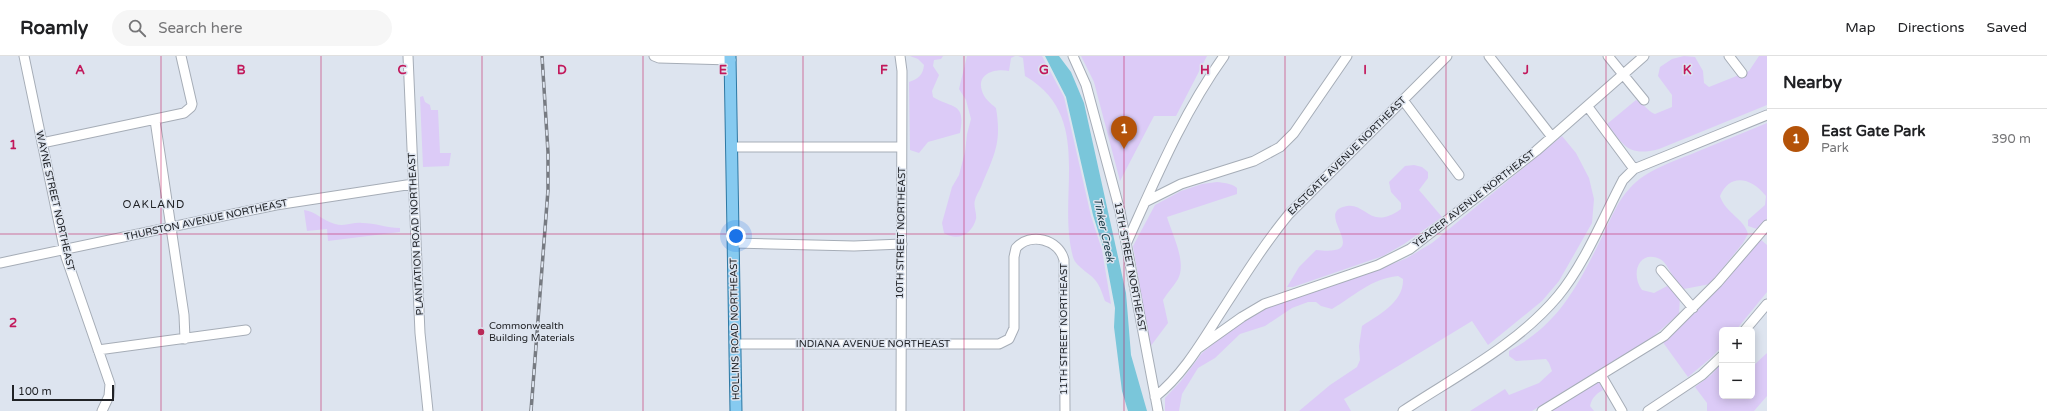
<!DOCTYPE html>
<html lang="en">
<head>
<meta charset="utf-8">
<style>
	body { margin:0; font-family:"Varela Round",sans-serif; background:#f6f6f6; color:#202124 }
	.controls { position:absolute; right:12px; bottom:12px; display:grid; overflow:hidden; border-radius:6px; box-shadow:0 2px 10px #0003 }
	.controls button { width:36px; height:36px; display:grid; place-items:center; padding:0; border:0; border-bottom:1px solid #e0e0e0; background:#fff; color:#202124; font:20px sans-serif }
	.scale { position:absolute; left:12px; bottom:10px; width:102px; box-sizing:border-box; padding-left:4px; border:2px solid #202226; border-top:0; font-size:11px; line-height:14px; white-space:nowrap; color:#202226; -webkit-text-stroke:3px #dde4ef; paint-order:stroke }
	.you { position:absolute; left:736px; top:180px; width:14px; height:14px; margin:-10px; border:3px solid #fff; border-radius:50%; background:#1a73e8; box-shadow:0 0 0 6px #1a73e833 }
	.badge { display:grid; place-items:center; width:26px; height:26px; border-radius:50%; background:#b45309; color:#fff; font-size:13px; font-weight:700 }
	.pin { position:absolute; translate:-50% -33px; filter:drop-shadow(0 1px 2px #0008) }
	.pin::after { content:''; position:absolute; top:21px; width:14px; height:12px; background:inherit; clip-path:polygon(0 0,100% 0,50% 100%) }
	.list { margin:0; padding:0; list-style:none }
	h2 { display:flex; justify-content:space-between; align-items:center; height:52px; margin:0; padding:0 16px; font-size:17px }
	h2 small { font-size:13px; font-weight:400; color:#757577 }
	.list li { display:grid; grid-template-columns:26px 1fr auto; gap:12px; align-items:center; box-sizing:border-box; height:60px; padding:0 16px; border-top:1px solid #e0e0e0 }
	.list b { display:block; font-size:15px; white-space:nowrap }
	.list p { margin:0; font-size:13px; white-space:nowrap; color:#757577 }
	.list em { font-size:13px; font-style:normal; color:#757577 }
	.icon { flex:none; width:22px; height:22px; fill:none; stroke:currentColor; stroke-width:2; stroke-linecap:round; stroke-linejoin:round }
	.map { position:relative; flex:none; width:1767px; height:355px; overflow:hidden }
	header { display:flex; align-items:center; gap:24px; box-sizing:border-box; height:56px; padding:0 20px; background:#fff; border-bottom:1px solid #e0e0e0 }
	header strong { font-size:19px }
	nav { display:flex; gap:22px; margin-inline-start:auto; font-size:14px }
	.search { width:280px; height:36px; background:#f6f6f6; display:flex; align-items:center; gap:10px; box-sizing:border-box; padding:0 14px; border-radius:22px; color:#757577; font-size:15px }
	main { display:flex }
	aside { flex:1; background:#fff }
	.map>svg:first-child { display:block }
	.green { fill:#dccbf7 }
	.water { fill:#7ac6da }
	.lines { fill:none; stroke-linecap:round; stroke-linejoin:round }
	.minor-casing { stroke:#a6adb7; stroke-width:11 }
	.major-casing { stroke:#2e78a3; stroke-width:13 }
	.minor { stroke:#fff; stroke-width:9 }
	.major { stroke:#86caf0; stroke-width:11 }
	.rail-casing { stroke:#767a81; stroke-width:3.5 }
	.rail { stroke:#dde4ef; stroke-width:2; stroke-dasharray:6; stroke-linecap:butt }
	.grid { fill:none; stroke:#c2185b; stroke-width:1; stroke-opacity:0.55 }
	.poi-dot { fill:#b92a58; stroke:#dde4ef; stroke-width:1.5 }
	.labels { text-anchor:middle; dominant-baseline:central; stroke-width:3; stroke-linejoin:round; paint-order:stroke }
	.street-label { font-size:10px; fill:#202226; stroke:#dde4ef }
	.poi-label { font-size:10px; fill:#202226; stroke:#dde4ef; text-anchor:start }
	.neighbourhood-label { font-size:11px; letter-spacing:1px; fill:#202226; stroke:#dde4ef }
	.water-label { font-size:11px; font-style:italic; fill:#163a44; stroke:#dde4ef }
	.grid-label { font-size:13px; text-anchor:middle; font-weight:bold; fill:#c2185b; stroke:#dde4ef; stroke-width:3; stroke-linejoin:round; paint-order:stroke }
</style>
</head>
<body>
<header>
<strong>Roamly</strong>
<div class="search"><svg class="icon" aria-label="search" viewBox="0 0 24 24"><circle cx="10" cy="10" r="6"/><path d="M15 15l6 6"/></svg>Search here</div>
<nav><a>Map</a><a>Directions</a><a>Saved</a></nav>
</header>
<main>
<div class="map">
<svg width="1767" height="355" viewBox="0 0 1767 355">
	<rect width="100%" height="100%" fill="#dde4ef"/>
	<path class="green" d="M910,0H943L941,3L934,4L933,10L939,19L932,35L933,41C953,53 966,46 960,77L928,86L919,97L910,94L909,26C918,23 923,19 924,9L918,3Z
		M967,0H1015L1011,2L1009,15C996,12 976,17 982,35C984,42 990,47 996,52C1002,88 994,99 981,131C979,135 976,140 975,144C973,150 977,157 976,163C972,178 958,186 944,177L942,167L952,131L959,119L965,96L967,78L971,63L966,44L959,33Z
		M1018,0H1042L1064,41L1091,160L1102,194L1111,248L1105,245C1103,240 1101,233 1098,228C1093,218 1076,212 1073,201C1056,138 1095,61 1025,20L1023,2Z
		M1081,0H1207L1176,60H1154L1120,125L1094,26Z
		M1684,0L1695,1L1703,15L1704,27L1709,31L1749,15L1759,0H1767V49L1659,93C1629,101 1624,90 1607,68L1636,44C1644,47 1647,55 1655,58L1672,51V39L1658,20L1660,11L1672,3Z
		M423,40L425,46L430,49L431,54H438L440,97H451L449,110L423,111L420,41Z
		M1767,67V163L1757,173L1748,170V164L1765,149L1766,140C1752,122 1730,116 1720,140C1725,157 1744,162 1748,178L1743,187L1710,228L1684,233C1673,225 1668,207 1660,203C1639,193 1630,218 1642,234L1654,237L1669,229L1680,242L1679,258L1649,284L1532,355H1470L1505,333L1509,339L1539,327L1552,315L1549,307L1546,303L1516,305L1509,300V295C1561,267 1579,227 1604,177C1611,162 1619,143 1630,132C1646,114 1672,106 1694,97C1718,87 1743,77 1767,67Z
		M1562,80L1576,97L1589,122L1594,143L1592,167L1559,225L1542,245L1488,289L1472,265L1344,343L1351,355H1299L1330,329L1357,311L1360,304L1359,290L1362,270C1379,259 1404,246 1403,223L1398,220C1370,223 1356,239 1332,253L1321,250L1316,246H1308L1292,252L1265,270L1240,278L1215,302L1198,312L1182,338L1179,355H1165V342L1181,325L1202,297L1238,268L1273,249L1385,211L1407,202L1432,187Z
		M1414,109L1422,111L1428,116V122L1419,134L1442,161L1404,188L1383,200L1293,231H1287L1299,211L1316,194C1377,201 1310,156 1347,150C1366,147 1371,175 1401,153V147L1391,136L1389,126L1405,110Z
		M1217,126C1224,127 1231,127 1237,132V138L1167,161C1172,178 1187,206 1178,223C1174,230 1167,237 1163,244L1168,267L1150,291L1133,190L1155,149L1181,135L1202,128Z
		M304,154C317,156 323,165 335,168C345,171 353,166 362,167C375,167 387,172 400,172V176L328,185L327,173L307,175Z
		M1760,183L1767,189V236L1736,274H1722V290L1712,301L1688,321L1662,285L1699,253Z
		M1767,297V340L1754,355H1707V347L1695,331L1711,319L1722,307V340H1752V311Z
		M1600,324L1605,333C1597,337 1592,341 1590,350L1594,355H1550Z"/>
	<path class="water" d="M1045,0H1059L1071,16L1084,47L1126,237L1131,299L1147,355H1128L1122,335L1114,271L1115,252L1104,194L1093,159L1066,41Z"/>
	<g class="lines">
		<defs>
			<path id="minor" d="M24,0L66,201L110,328L109,340L102,355
				M408,0L420,277L428,355
				M654,0L659,2L731,4
				M900,0L902,15L901,355
				M1073,0L1086,29L1120,155L1158,355
				M1489,0L1552,81
				M1608,0L1644,44
				M1729,0L1742,17
				M1403,44L1459,119
				M1588,51L1634,113
				M155,64L184,259L185,283
				M42,87L184,57L191,51L192,48L181,0
				M732,91H901
				M1145,146L1181,128L1254,105L1280,91L1294,77L1347,0
				M1127,186C1156,122 1183,57 1224,0
				M734,187L854,190L902,188
				M0,207L276,149L413,128
				M1661,214L1693,252
				M1745,274L1767,248
				M736,288H999L1009,283L1014,272V201L1016,192C1030,176 1059,183 1064,204L1065,355
				M1197,293L1242,261L1264,248L1378,209L1410,193L1536,95L1644,0
				M98,294L246,274
				M1601,319L1622,355
				M1155,341C1180,321 1197,294 1214,267C1238,230 1261,192 1289,158L1447,0
				M1403,355C1456,320 1517,289 1558,240C1584,209 1604,160 1623,124L1634,113L1767,59
				M1542,355L1664,280L1718,226L1767,169
				M1648,355L1702,319L1722,300"/>
			<path id="major" d="M730,0L736,355"/>
		</defs>
		<use href="#minor" class="minor-casing"/>
		<use href="#major" class="major-casing"/>
		<use href="#minor" class="minor"/>
		<use href="#major" class="major"/>
		<defs>
			<path id="rail" d="M531,355L548,134V96L542,0"/>
		</defs>
		<use href="#rail" class="rail-casing"/>
		<use href="#rail" class="rail"/>
	</g>
	<path class="grid" d="M161,0V355M321,0V355M482,0V355M643,0V355M803,0V355M964,0V355M1124,0V355M1285,0V355M1446,0V355M1606,0V355M0,178H1767"/>
	<circle class="poi-dot" cx="481" cy="276" r="4"/>
	<g class="labels">
		<g class="street-label">
			<text transform="translate(1347 100) rotate(-45)">EASTGATE AVENUE NORTHEAST</text>
			<text transform="translate(1474 143) rotate(-38)">YEAGER AVENUE NORTHEAST</text>
			<text transform="translate(55 145) rotate(77)">WAYNE STREET NORTHEAST</text>
			<text transform="translate(206 164) rotate(-12)">THURSTON AVENUE NORTHEAST</text>
			<text transform="translate(901 177) rotate(-89)">10TH STREET NORTHEAST</text>
			<text transform="translate(416 178) rotate(-93)">PLANTATION ROAD NORTHEAST</text>
			<text transform="translate(1130 211) rotate(79)">13TH STREET NORTHEAST</text>
			<text transform="translate(735 273) rotate(-91)">HOLLINS ROAD NORTHEAST</text>
			<text transform="translate(1064 273) rotate(-90)">11TH STREET NORTHEAST</text>
			<text x="873" y="288">INDIANA AVENUE NORTHEAST</text>
		</g>
		<g class="poi-label">
			<text x="489" y="270">Commonwealth<tspan x="489" dy="12">Building Materials</tspan></text>
		</g>
		<g class="neighbourhood-label">
			<text x="154" y="148">OAKLAND</text>
		</g>
		<g class="water-label">
			<text transform="translate(1104 174) rotate(78)">Tinker Creek</text>
		</g>
	</g>
	<g class="grid-label">
		<text x="80" y="18">A</text>
		<text x="241" y="18">B</text>
		<text x="402" y="18">C</text>
		<text x="562" y="18">D</text>
		<text x="723" y="18">E</text>
		<text x="884" y="18">F</text>
		<text x="1044" y="18">G</text>
		<text x="1205" y="18">H</text>
		<text x="1365" y="18">I</text>
		<text x="1526" y="18">J</text>
		<text x="1687" y="18">K</text>
		<text x="13" y="93">1</text>
		<text x="13" y="271">2</text>
	</g>
</svg>
<div class="controls">
<button>+</button>
<button>−</button>
</div>
<div class="scale">100 m</div>
<div class="you"></div>
<div class="pin badge" style="left:1124px;top:93px">1</div>
</div>
<aside>
<h2>Nearby<small></small></h2>
<ul class="list">
<li><span class="badge">1</span><div><b>East Gate Park</b><p>Park</p></div><em>390 m</em></li>
</ul>
</aside>
</main>
</body>
</html>
